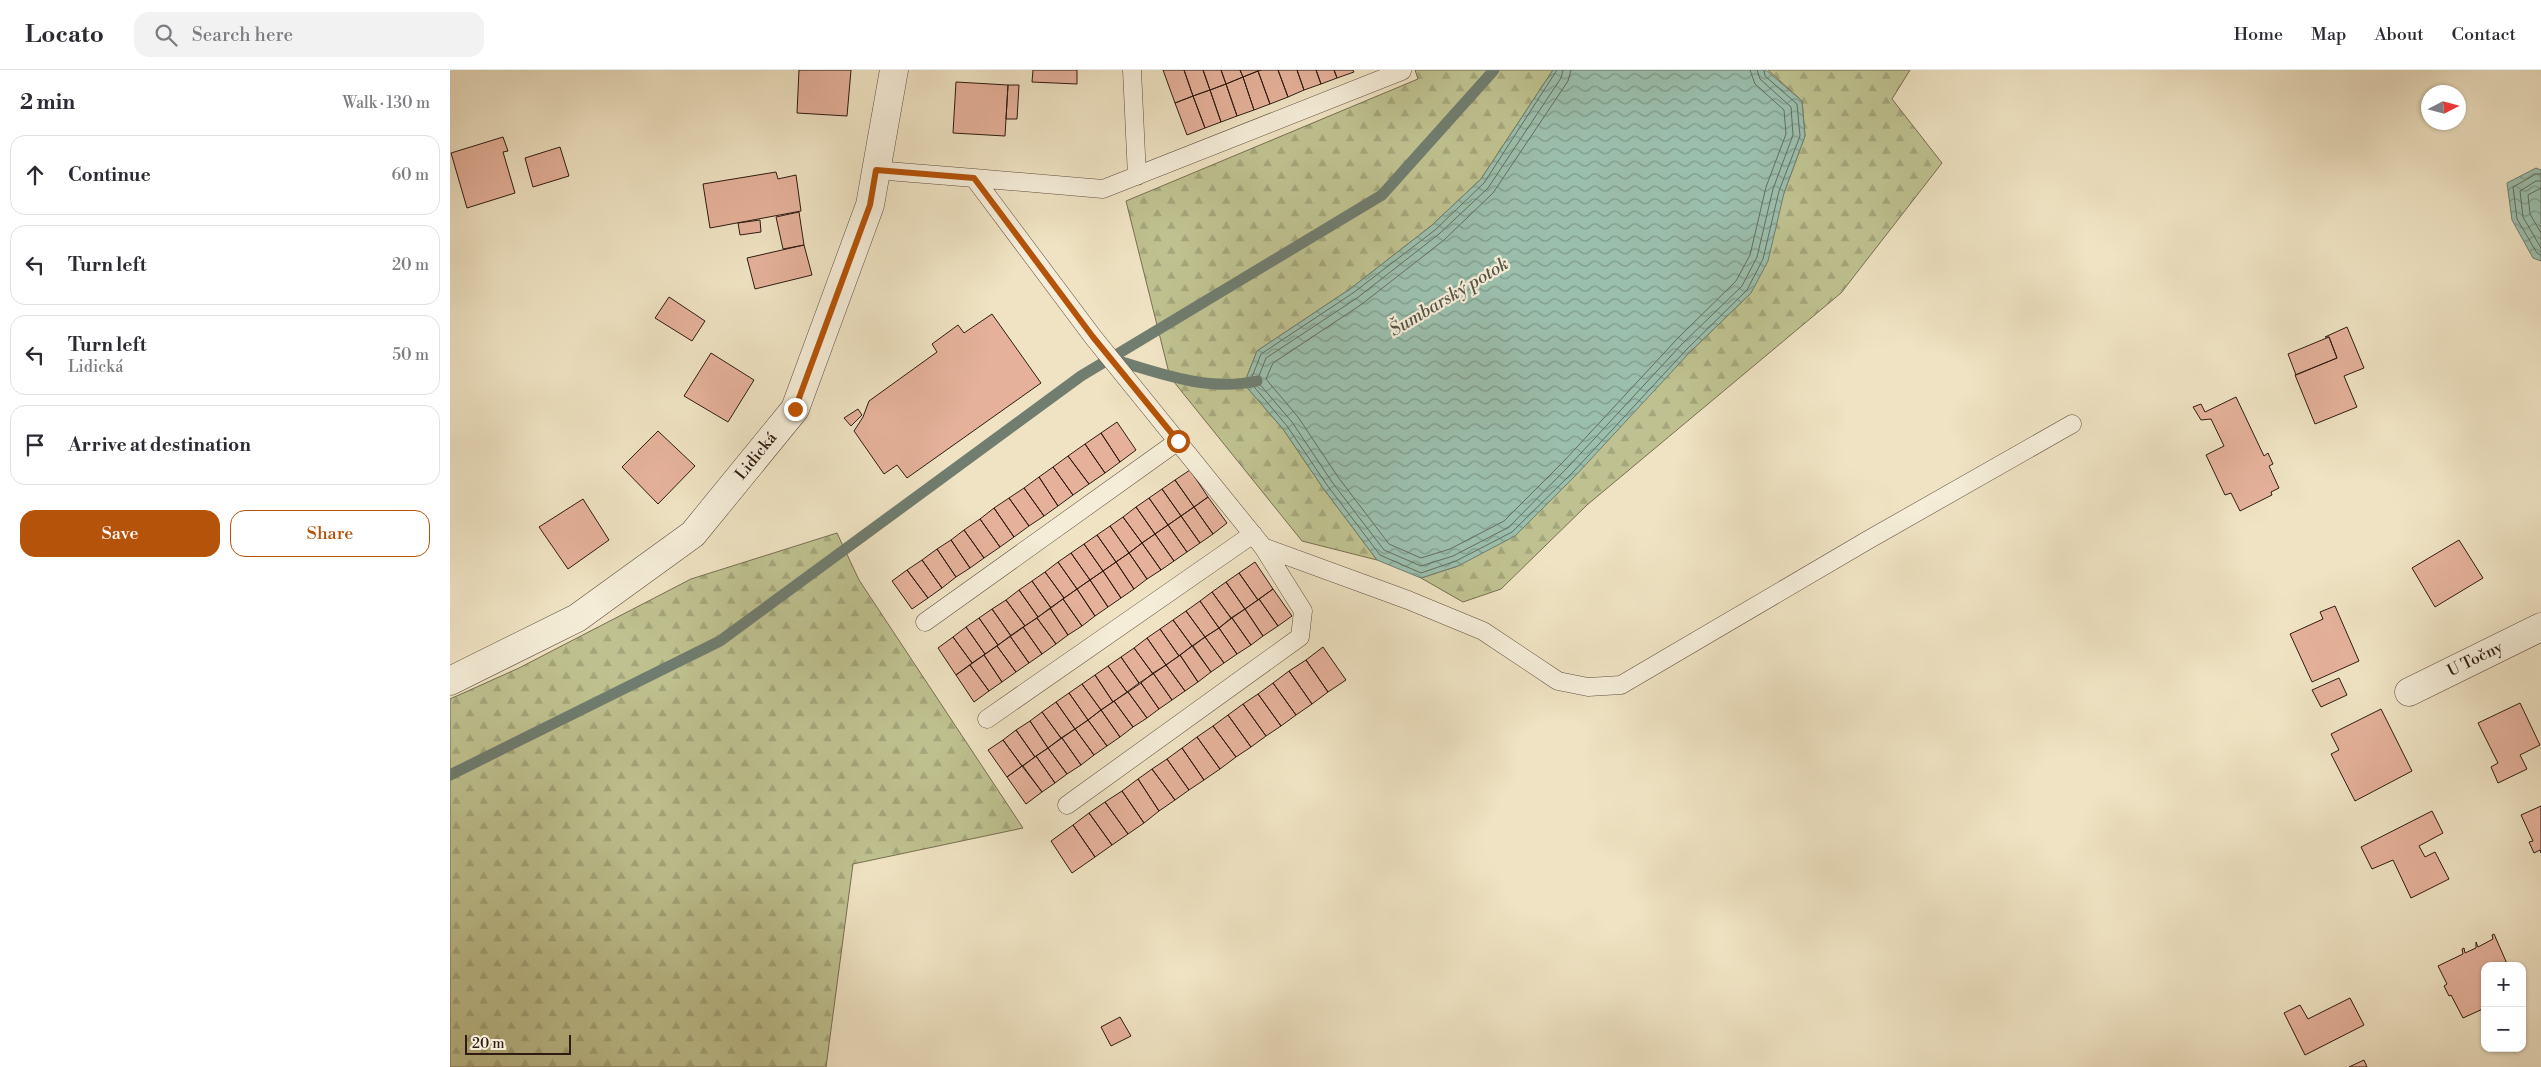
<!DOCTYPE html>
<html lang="en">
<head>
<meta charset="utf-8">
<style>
	body { margin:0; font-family:"Libre Bodoni",serif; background:#f2f2f3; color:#2b2b33 }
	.controls { position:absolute; right:15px; bottom:15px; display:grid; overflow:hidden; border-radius:10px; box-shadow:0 1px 4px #0004 }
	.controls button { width:45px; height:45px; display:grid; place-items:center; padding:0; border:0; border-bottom:1px solid #e1e1e2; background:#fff; color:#2b2b33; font:25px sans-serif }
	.compass { position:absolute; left:1971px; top:15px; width:45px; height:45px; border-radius:50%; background:#fff; box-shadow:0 1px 4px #0004; rotate:84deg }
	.scale { position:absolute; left:15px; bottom:12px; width:106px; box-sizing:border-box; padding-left:5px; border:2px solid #2f1b12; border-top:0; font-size:14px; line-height:18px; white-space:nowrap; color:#2f1b12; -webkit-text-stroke:4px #f5edd8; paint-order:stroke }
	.stop { position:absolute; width:15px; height:15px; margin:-11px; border:4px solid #b45309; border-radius:50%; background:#fff }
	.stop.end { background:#b45309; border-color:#fff; box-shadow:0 1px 5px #0008 }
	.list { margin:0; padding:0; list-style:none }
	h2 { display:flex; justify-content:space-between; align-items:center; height:65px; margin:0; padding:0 20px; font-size:21px }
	h2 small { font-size:16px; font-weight:400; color:#7c7c81 }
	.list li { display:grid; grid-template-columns:32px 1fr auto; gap:15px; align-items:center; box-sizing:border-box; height:80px; margin:0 10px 10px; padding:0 10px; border:1px solid #e1e1e2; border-radius:15px }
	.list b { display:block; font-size:19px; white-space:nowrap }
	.list p { margin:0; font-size:16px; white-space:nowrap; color:#7c7c81 }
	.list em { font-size:16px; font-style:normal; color:#7c7c81 }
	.actions { display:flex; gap:10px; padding:15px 20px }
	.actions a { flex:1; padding:11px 0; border:1px solid #b45309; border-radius:15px; text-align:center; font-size:18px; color:#b45309 }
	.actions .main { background:#b45309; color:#fff }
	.icon { flex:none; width:28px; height:28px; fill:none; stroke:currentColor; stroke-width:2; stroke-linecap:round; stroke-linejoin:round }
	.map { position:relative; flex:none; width:2091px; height:997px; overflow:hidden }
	header { display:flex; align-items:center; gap:30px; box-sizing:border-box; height:70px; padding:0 25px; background:#fff; border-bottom:1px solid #e1e1e2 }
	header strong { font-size:24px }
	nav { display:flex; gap:28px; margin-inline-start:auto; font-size:18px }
	.search { width:350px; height:45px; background:#f2f2f3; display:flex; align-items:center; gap:12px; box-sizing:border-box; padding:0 18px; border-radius:15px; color:#7c7c81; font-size:19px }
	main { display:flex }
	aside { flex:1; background:#fff }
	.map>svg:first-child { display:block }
	.forest { fill:url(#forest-firs); stroke:#776e51 }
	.water { fill:url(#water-waves); stroke:#707d6f }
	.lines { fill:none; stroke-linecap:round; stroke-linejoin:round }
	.shore { stroke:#656d60; stroke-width:1 }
	.stream { stroke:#707d6f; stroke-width:11 }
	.building { fill:#e5b19b; stroke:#2f1b12 }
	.service-casing { stroke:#5f4d3e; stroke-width:19 }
	.minor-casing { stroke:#5f4d3e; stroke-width:29 }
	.service { stroke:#f5edd8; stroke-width:18 }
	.minor { stroke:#f5edd8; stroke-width:28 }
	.route { stroke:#b45309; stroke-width:6 }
	.labels { text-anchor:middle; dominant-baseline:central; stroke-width:4.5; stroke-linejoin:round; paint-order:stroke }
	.street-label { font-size:16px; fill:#2f1b12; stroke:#f5edd8 }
	.water-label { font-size:18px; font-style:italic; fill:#555448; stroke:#f5edd8 }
</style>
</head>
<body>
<header>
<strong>Locato</strong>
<div class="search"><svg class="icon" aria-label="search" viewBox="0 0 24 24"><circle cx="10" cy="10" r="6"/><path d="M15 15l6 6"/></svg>Search here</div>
<nav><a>Home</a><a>Map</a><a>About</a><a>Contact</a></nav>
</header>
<main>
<aside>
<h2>2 min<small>Walk · 130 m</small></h2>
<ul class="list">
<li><svg class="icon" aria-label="ahead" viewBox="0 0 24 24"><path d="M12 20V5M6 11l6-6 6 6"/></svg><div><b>Continue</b></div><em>60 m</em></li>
<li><svg class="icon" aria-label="left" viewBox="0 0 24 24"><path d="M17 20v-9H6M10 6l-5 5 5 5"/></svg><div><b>Turn left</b></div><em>20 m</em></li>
<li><svg class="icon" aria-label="left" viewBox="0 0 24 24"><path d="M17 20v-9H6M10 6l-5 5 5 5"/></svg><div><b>Turn left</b><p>Lidická</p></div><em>50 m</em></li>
<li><svg class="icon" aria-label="arrive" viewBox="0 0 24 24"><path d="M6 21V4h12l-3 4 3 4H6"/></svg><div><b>Arrive at destination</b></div></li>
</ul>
<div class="actions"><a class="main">Save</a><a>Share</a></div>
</aside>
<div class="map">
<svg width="2091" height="997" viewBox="0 0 2091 997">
	<defs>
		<pattern id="forest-firs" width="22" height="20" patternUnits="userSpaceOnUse" patternTransform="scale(1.25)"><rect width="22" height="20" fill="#bfc290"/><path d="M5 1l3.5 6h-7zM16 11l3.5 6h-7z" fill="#a4a67b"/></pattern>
		<pattern id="water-waves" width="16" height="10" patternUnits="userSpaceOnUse" patternTransform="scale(1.25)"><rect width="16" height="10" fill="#9bbfad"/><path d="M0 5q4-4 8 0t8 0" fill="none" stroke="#7f9a8b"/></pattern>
	</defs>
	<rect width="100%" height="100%" fill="#efe3c3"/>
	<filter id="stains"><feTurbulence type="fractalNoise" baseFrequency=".004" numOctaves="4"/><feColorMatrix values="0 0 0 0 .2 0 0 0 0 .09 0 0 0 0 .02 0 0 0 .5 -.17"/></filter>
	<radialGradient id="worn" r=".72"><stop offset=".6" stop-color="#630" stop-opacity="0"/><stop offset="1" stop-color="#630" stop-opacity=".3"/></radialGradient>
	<path class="forest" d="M965,0H1103L1031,109L981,156L900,219L807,281L794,314L833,359L873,418L927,490L852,471L720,307L676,131L968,9Z
		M1318,0H1460L1442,29L1492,93L1391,223L1137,435L1051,519L1013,532L971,508L1008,496L1240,282L1301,223L1334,123L1355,66L1352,31Z
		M387,463L409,510L573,758L403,794L376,997H0V629L69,598L241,509Z"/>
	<path class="water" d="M1103,0H1316L1352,31L1355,66L1334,123L1318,191L1301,223L1240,282L1127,404L1065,466L1008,496L971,508L927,490L873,418L833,359L794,314L807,281L900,219L981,156L1031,109Z
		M2086,98L2091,100V191L2083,188L2062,150L2057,113Z"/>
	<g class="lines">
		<path class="shore" d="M1107,0L1034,113L985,160L903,223L811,284L800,312L837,356L877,415L930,485L971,503L1006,491L1062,462L1124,401L1237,279L1297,220L1313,189L1329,121L1350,66L1347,34L1315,6L1314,0
			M1113,0L1111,8L1038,118L989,164L907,228L816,288L807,311L842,352L882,412L934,480L971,496L1003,486L1059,457L1119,396L1232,274L1292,216L1307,187L1323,119L1343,65L1341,37L1310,9L1307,0
			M1121,0L1118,11L1043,123L994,170L912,234L823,293L816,309L848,347L888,407L939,474L971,488L1000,479L1054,451L1114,391L1227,269L1286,211L1300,185L1316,117L1336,64L1334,40L1305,14L1300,0
			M2091,104H2086L2063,117L2067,149L2087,183L2091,185
			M2091,111H2086L2070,121L2073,147L2091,178
			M2091,118L2078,125L2080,144L2091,163"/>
		<path class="stream" d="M662,289C708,303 758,322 807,311
			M0,705L270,571L631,306L932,125L1044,0"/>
	</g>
	<path class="building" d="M349,0H401L397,46L347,43Z
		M583,0H627V14L582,12Z
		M713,0H734L743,26L725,33Z
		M734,0H753L760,20L743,26Z
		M753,0H771L776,14L760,20Z
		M771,0H790L793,7L776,14Z
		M790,0H808V1L793,7Z
		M812,0H828L838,27L820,34L808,1Z
		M828,0H847L854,20L838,27Z
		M847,0H866L871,14L854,20Z
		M866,0H884L887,8L871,14Z
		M884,0H903L904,2L887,8Z
		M808,1L820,34L804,40L793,7Z
		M793,7L804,40L787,46L776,14Z
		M506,12L558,15L555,66L503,63Z
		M776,14L787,46L771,52L760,20Z
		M558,15H569L567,49H556Z
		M760,20L771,52L755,58L743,26Z
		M743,26L755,58L737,65L725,33Z
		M53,67L58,81L53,82L65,123L17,138L1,83Z
		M110,77L119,106L83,117L75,88Z
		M326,102L328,109L346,105L351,141L260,158L253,114Z
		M349,142L354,175L333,179L326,147Z
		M310,150L311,162L290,165L288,153Z
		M354,175L362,205L305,219L297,188Z
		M219,227L255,251L242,271L205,248Z
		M542,244L591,313L457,408L447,395L434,404L404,361L413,347L419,331L487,282L482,274L508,255L514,263Z
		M1897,257L1914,298L1894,306L1907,337L1865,354L1845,305L1887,288L1879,267H1875Z
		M1879,267L1887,288L1846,305L1838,284Z
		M261,283L304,310L278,352L234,326Z
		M1786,327L1814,386L1818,383L1823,394L1819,396L1829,418L1821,422L1822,425L1790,441L1781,423L1775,425L1756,385L1774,376L1761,349L1751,350L1743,337L1751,334L1755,342Z
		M408,339L412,345L401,356L394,348Z
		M667,352L686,380L670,392L651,363Z
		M208,361L245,396L208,434L172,397Z
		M651,363L670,392L655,403L635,374Z
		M635,374L655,403L639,414L618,386Z
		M618,386L639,414L623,425L603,397Z
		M603,397L623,425L608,436L589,407Z
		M740,400L758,427L744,437L725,410Z
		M589,407L608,436L594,446L574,418Z
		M725,410L744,437L731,446L712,419Z
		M574,418L594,446L579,456L559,428Z
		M712,419L731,446L718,455L699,428Z
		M758,427L777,453L763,464L744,437Z
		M559,428L579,456L564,467L544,438Z
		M699,428L718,455L705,464L686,437Z
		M133,429L159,470L118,499L89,457Z
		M686,437L705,464L692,473L673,447Z
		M744,437L763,464L750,473L731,446Z
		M544,438L564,467L550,477L530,449Z
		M731,446L750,473L737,482L718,455Z
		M673,447L692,473L679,483L660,456Z
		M530,449L550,477L534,488L514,460Z
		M718,455L737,482L724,491L705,464Z
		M660,456L679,483L666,492L647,465Z
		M514,460L534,488L520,498L501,470Z
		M705,464L724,491L711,500L692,473Z
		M647,465L666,492L653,501L634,474Z
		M501,470L520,498L506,507L487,479Z
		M2009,470L2033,508L1985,537L1962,498Z
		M692,473L711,500L697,509L679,483Z
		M634,474L653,501L640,510L621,483Z
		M487,479L506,507L492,518L472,490Z
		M621,483L640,510L627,519L608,492Z
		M679,483L697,509L684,519L666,492Z
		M472,490L492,518L478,528L457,500Z
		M608,492L627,519L614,528L595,502Z
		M666,492L684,519L671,528L653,501Z
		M805,492L823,519L808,530L789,503Z
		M457,500L478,528L462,539L442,511Z
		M653,501L671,528L658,537L640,510Z
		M595,502L614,528L601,538L582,511Z
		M789,503L808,530L795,539L776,512Z
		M640,510L658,537L645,546L627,519Z
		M582,511L601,538L588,547L569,520Z
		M776,512L795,539L781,548L762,522Z
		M627,519L645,546L632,556L613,529Z
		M823,519L842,546L828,556L809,529Z
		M569,520L588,547L575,556L556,530Z
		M762,522L781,548L769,558L750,531Z
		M613,529L632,556L618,565L600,538Z
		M809,529L828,556L813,566L795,539Z
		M556,530L575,556L561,566L542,539Z
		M750,531L769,558L755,567L736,541Z
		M1885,536L1909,591L1862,612L1840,564L1873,549L1870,542Z
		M600,538L618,565L606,574L587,548Z
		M542,539L561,566L548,575L529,548Z
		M795,539L813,566L801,575L782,548Z
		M736,541L755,567L742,576L723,550Z
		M529,548L548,575L535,584L516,557Z
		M587,548L606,574L592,584L573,557Z
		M782,548L801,575L787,584L769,558Z
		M723,550L742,576L729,586L710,559Z
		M516,557L535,584L522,593L503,567Z
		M573,557L592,584L579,593L560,566Z
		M769,558L787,584L774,593L755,567Z
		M710,559L729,586L716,595L697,568Z
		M560,566L579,593L566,602L547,576Z
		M503,567L522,593L506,605L488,578Z
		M755,567L774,593L761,602L743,576Z
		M697,568L716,595L703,604L684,578Z
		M547,576L566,602L552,612L534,585Z
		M742,576L761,602L748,612L730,585Z
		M873,577L896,610L878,622L856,590Z
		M684,578L703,604L689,613L671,587Z
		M534,585L552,612L539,621L520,595Z
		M730,585L748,612L735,621L716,595Z
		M671,587L689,613L677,622L658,596Z
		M856,590L878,622L862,634L839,601Z
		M520,595L539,621L524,632L506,605Z
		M716,595L735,621L722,630L703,603Z
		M658,596L677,622L663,632L645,605Z
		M839,601L862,634L846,645L823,613Z
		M703,603L722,630L709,639L691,613Z
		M645,605L663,632L651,640L632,614Z
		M1889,608L1897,625L1871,637L1862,620Z
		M691,613L709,639L697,648L678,622Z
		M823,613L846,645L831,656L808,624Z
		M632,614L651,640L638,650L619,623Z
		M678,622L697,648L683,657L664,631Z
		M619,623L638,650L625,659L606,632Z
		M808,624L831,656L816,666L793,634Z
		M664,631L683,657L670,667L651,640Z
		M606,632L625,659L611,668L592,642Z
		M2070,633L2090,675L2070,685L2077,699L2048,713L2041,697L2048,693L2028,653Z
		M793,634L816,666L801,677L778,645Z
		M1931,639L1962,701L1905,731L1881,684L1889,680L1881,664Z
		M651,640L670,667L657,676L638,650Z
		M592,642L611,668L598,678L580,651Z
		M778,645L801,677L786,687L763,656Z
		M638,650L657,676L644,685L625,659Z
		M580,651L598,678L585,687L566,660Z
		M763,656L786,687L770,699L747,667Z
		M625,659L644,685L631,695L612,668Z
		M566,660L585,687L572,696L553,670Z
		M747,667L770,699L754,710L732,678Z
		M612,668L631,695L617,704L598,678Z
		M553,670L572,696L557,707L538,680Z
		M598,678L617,704L605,713L586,686Z
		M732,678L754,710L739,720L717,689Z
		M586,686L605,713L592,722L573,696Z
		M717,689L739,720L725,730L702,699Z
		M572,696L592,722L576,734L557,707Z
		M702,699L725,730L709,741L688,709Z
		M688,709L709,741L694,753L672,721Z
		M672,721L694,753L678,764L655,732Z
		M655,732L678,764L662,775L639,743Z
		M2091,736V783L2090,780L2084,783L2079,772L2083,771L2071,745Z
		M1982,741L1993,763L1969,776L1975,787L1985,782L1999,809L1961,828L1943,790L1922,799L1911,777Z
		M639,743L662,775L645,787L623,755Z
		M623,755L645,787L622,803L601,771Z
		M2044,864L2058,896H2035V938L2013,948L2001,925L1999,926L1994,916L1997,914L1988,896L2013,884L2012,879L2014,878L2015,883L2026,878V872L2028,877L2043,869L2042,865Z
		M1900,928L1914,955L1855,985L1834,943L1850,935L1858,949Z
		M670,947L681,966L661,976L651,957Z
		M1914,990L1917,997H1899Z"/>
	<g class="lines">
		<defs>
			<path id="service" d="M682,0L687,106
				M425,100L524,108L643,267L813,477L958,530L1033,561L1108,611L1138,617L1171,615L1418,470L1622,354
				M524,108L653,119L952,1
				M475,552L728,371
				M537,649L803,464
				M617,735L850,567L853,541L813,477"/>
			<path id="minor" d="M0,611L127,548L243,464L345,339L420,135L444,0
				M1959,622L2091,557"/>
		</defs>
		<use href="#service" class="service-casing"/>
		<use href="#minor" class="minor-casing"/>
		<use href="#service" class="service"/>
		<use href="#minor" class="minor"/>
	</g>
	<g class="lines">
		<path class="route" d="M345,339L420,135L426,100L524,108L643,267L728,371"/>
	</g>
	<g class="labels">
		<g class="street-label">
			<text transform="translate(306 386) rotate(-51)">Lidická</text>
			<text transform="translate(2025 589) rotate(-26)">U Točny</text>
		</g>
		<g class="water-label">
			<text transform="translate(999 227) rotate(-31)">Šumbarský potok</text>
		</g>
	</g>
	<rect width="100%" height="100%" filter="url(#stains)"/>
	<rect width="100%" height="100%" fill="url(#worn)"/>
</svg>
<div class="controls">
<button>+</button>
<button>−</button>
</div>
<svg class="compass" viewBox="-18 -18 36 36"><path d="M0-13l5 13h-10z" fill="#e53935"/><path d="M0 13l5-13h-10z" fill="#7c7c81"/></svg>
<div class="scale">20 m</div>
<div class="stop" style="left:728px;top:371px"></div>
<div class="stop end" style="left:345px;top:339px"></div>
</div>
</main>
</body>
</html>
